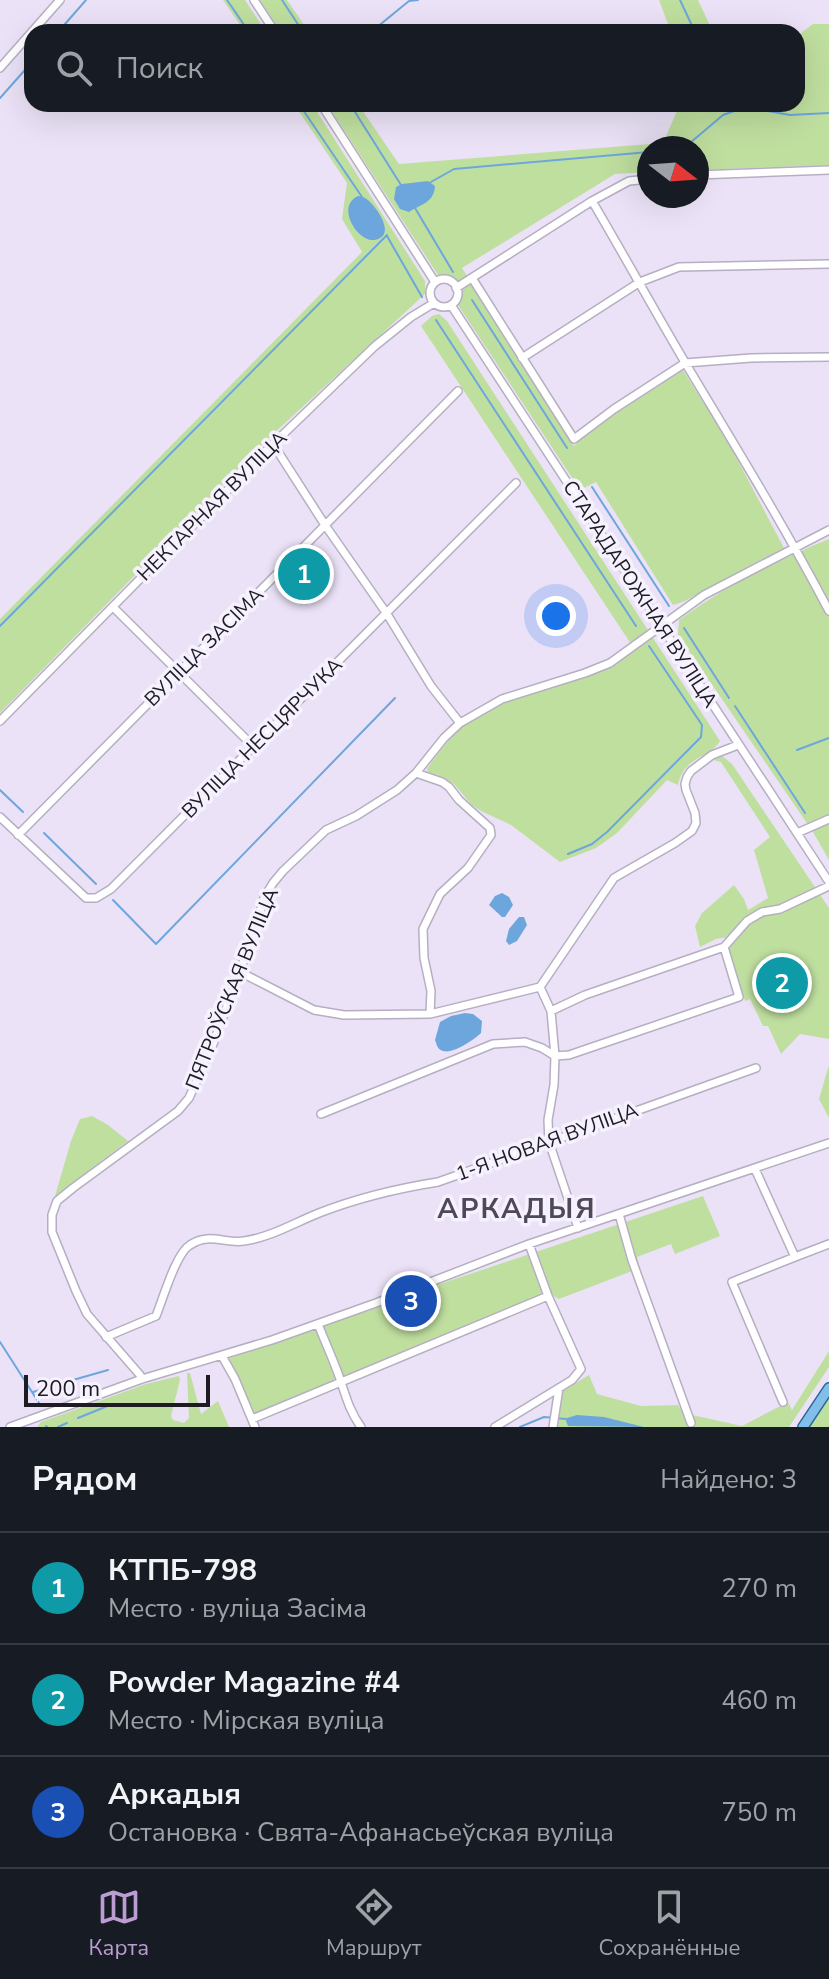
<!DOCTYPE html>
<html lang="ru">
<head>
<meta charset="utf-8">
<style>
	body { margin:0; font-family:"Nunito Sans",sans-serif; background:#20242c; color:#f1f3f6 }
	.compass { position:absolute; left:637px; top:136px; width:72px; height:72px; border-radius:50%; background:#171b24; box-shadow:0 8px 32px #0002; rotate:107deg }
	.scale { position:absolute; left:24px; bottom:20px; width:186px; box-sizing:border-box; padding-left:8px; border:4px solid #1e1b22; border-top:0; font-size:22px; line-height:28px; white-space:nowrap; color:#1e1b22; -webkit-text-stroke:6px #f6f1fe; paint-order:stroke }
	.you { position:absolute; left:556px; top:616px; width:28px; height:28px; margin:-20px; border:6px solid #fff; border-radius:50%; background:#1a73e8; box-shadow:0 0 0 12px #1a73e833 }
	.badge { display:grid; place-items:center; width:52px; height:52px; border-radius:50%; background:#bc9dd2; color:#fff; font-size:26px; font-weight:700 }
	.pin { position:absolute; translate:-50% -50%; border:4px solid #fff; box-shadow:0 2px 8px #0006 }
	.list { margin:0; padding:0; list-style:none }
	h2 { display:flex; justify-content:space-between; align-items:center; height:104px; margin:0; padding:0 32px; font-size:34px }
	h2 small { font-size:26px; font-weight:400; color:#9ea1a6 }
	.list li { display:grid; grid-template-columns:52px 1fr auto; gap:24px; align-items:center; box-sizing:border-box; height:112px; padding:0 32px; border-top:2px solid #363941 }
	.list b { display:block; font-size:30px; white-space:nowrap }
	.list p { margin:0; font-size:26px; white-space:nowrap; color:#9ea1a6 }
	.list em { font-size:26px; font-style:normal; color:#9ea1a6 }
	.icon { flex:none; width:44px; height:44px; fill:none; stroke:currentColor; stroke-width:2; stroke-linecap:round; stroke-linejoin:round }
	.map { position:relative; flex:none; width:829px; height:1427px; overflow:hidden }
	.search { position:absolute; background:#171b24; box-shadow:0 8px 32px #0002; left:24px; right:24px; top:24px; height:88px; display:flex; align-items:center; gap:20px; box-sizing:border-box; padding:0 28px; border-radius:24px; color:#9ea1a6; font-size:30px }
	.sheet { height:440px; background:#171b24 }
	nav { display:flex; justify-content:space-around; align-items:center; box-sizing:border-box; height:112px; border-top:2px solid #363941; background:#171b24; font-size:22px; color:#9ea1a6 }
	nav a { display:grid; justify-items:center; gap:4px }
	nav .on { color:#bc9dd2 }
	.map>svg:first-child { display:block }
	.green { fill:#bfdf9f }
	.water { fill:#6da6dd }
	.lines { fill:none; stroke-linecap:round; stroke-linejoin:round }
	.stream { stroke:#6da6dd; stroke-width:2 }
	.minor-casing { stroke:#b6aec2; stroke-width:10 }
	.major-casing { stroke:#28699a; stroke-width:12 }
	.minor { stroke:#fff; stroke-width:7 }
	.major { stroke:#82bee9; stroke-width:9 }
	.labels { text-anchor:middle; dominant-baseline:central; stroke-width:7; stroke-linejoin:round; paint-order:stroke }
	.street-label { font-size:20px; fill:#1e1b22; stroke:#f6f1fe }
	.district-label { font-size:28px; font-weight:bold; letter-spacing:2px; fill:#4f4858; stroke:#f6f1fe }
</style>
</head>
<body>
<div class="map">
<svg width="829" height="1427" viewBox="0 0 829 1427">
	<rect width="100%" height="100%" fill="#ebe2f7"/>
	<path class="green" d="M223,0H245L266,32H245Z
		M260,0H287L309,32H281Z
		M659,0H698L713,32H671Z
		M813,24H829V165L697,170V148H649V172L615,174L462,268L574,446L589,431L683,370L728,442L784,548L685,601L673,605L596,482L580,490L458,305L460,293L453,280L438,275L327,104H358L399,164L663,143L680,104H797V36Z
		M294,104H312L425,281V294L272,435L0,713V619L362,252L342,219L347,183Z
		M439,314L447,321L720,741C710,759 684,755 678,785L667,780L617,833L596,848L560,862L511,825L481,811L471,804L454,784L443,777L428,772L427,769C440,750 453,733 472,719C504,695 545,691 581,678C601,672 619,662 635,650L421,326L432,316Z
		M829,539V860L813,832L678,635L679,620C724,587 777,560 829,539Z
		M722,756L732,764L829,908V1039L800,1034L781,1054L768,1026H763L750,999L745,1001L728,948V937L716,939L700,947L695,926L702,913L734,885L744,899L748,910L768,898L754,850L770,837L721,762L713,760Z
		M829,1065V1118L819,1099Z
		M92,1116L108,1125L128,1141L55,1196L71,1141L80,1119Z
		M703,1196L720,1236L675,1254L671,1244L637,1257L640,1268L559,1299L549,1293L256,1413L253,1412L229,1358L380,1307C410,1306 414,1302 437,1285Z
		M829,1351V1367L789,1427H558L563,1391L589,1375L597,1394L641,1406L678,1405L683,1413L742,1426L788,1402L792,1410Z
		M187,1373H190L201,1414L218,1401L229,1427H37L41,1422L146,1384L179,1376L180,1380L171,1416L173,1420L184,1423L189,1418Z
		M829,1397V1427H809Z"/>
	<path class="water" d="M428,181L435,186C434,203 421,204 409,212L400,209L394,199L396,187L402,184Z
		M358,196C363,197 365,197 369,201C377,208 393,231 380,238C362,250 333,207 358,196Z
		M502,893L509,897L513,905L505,917H502L489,905L495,896Z
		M519,917H524L527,925L517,941L509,945L506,941L509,929Z
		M465,1013L473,1014L482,1021L481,1033C474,1040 453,1054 443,1051C437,1049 437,1045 435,1040L440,1022L451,1016Z
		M577,1415L604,1417L644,1427L568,1426L566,1421L567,1418Z"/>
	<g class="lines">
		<path class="stream" d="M227,0L249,32
			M282,0L303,32
			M680,0L695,32
			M58,32L86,0
			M371,32L409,1L418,0
			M0,98L32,62
			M299,104L362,197
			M350,104L401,185
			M728,104L731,111
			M684,148L723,115L745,107L790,115L829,113
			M431,182L454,169L649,152
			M415,208L453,272
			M387,236L422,297
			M472,300L567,448
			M436,320L636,626
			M592,487L669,606
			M0,626L387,235
			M684,628L729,698
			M735,706L805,813
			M797,750L829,738
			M0,790L23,812
			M44,833L96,884
			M568,854L592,844L607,832L701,737L702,725L649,646
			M113,900L156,944L395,698
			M0,1342L39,1403
			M66,1382L108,1370
			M33,1392L54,1386
			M78,1418L110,1405
			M46,1426L47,1427
			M58,1427L67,1423
			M520,1427L544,1417L566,1419"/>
		<defs>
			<path id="minor" d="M254,0L275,32
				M0,68L60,0
				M321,104L435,282
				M697,175L829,170
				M592,201C624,255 654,310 686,364C735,446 785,527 829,611
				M472,278L574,439L614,409L685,363L751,358L829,357
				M430 293a14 14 0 1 1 28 0a14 14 0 1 1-28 0Z
				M456,288L592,201L629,181L649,179
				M451,305L829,882
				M522,358L640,282L679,267L829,264
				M273,444L325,525L387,614L431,686L460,723
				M113,607L254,747
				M0,721L273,444L375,346L411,317L434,303
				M416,773L442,782L449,787L459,800L490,828L491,835L468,868L440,894L423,929L424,958L431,991L430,1014
				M0,817L86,898H96L111,889L516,483
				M797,833L829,819
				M18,835L458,391
				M240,972L314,1010L344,1015L430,1014L540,987L614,878L675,843L692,831L696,823L695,813L686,790L685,784L687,777L691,771L712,755L738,745
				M540,987L551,1011L555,1056L554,1085L548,1120L549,1142L578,1228
				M551,1011L585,995L724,947L747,921L762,912L780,909L829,886
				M321,1114L493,1044L525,1042L542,1048L555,1056L569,1055L739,997L724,947
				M755,1169L795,1257L732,1282L783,1402
				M619,1214L632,1260L691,1423
				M795,1257L829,1244
				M318,1324C325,1342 334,1361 340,1379C346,1397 350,1412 361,1427
				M106,1337L156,1316C163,1299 176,1253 190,1245C209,1232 225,1244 244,1241C271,1237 294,1223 319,1213C355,1199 400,1188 438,1182L756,1068
				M222,1356L235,1379L255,1427
				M142,1379L140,1375L87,1314L76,1291L52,1232V1215L57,1201L73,1188L178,1111L189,1098L213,1044L256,927L264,898L273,883L283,871L326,830L356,816L397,790L416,773L444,738L460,723L502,699L585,673L610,663L704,595L829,530
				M252,1419L548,1296
				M10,1427L142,1379L272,1340L376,1303L529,1244L829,1143
				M495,1427L572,1380L581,1369L548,1296L529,1244
				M553,1427L559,1388"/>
			<path id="major" d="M803,1427L829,1388"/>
		</defs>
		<use href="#minor" class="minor-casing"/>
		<use href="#major" class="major-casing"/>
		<use href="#minor" class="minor"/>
		<use href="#major" class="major"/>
	</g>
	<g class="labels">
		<g class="street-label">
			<text transform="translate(212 506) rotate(-45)">НЕКТАРНАЯ ВУЛІЦА</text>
			<text transform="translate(640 594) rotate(57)">СТАРАДАРОЖНАЯ ВУЛІЦА</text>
			<text transform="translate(204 647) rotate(-45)">ВУЛІЦА ЗАСІМА</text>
			<text transform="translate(262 738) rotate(-45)">ВУЛІЦА НЕСЦЯРЧУКА</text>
			<text transform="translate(232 989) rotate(-68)">ПЯТРОЎСКАЯ ВУЛІЦА</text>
			<text transform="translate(547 1142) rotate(-20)">1-Я НОВАЯ ВУЛІЦА</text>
		</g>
		<g class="district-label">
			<text x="517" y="1209">АРКАДЫЯ</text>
		</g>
	</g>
</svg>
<svg class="compass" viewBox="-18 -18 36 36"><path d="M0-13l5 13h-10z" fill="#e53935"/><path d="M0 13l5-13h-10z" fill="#9ea1a6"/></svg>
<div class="scale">200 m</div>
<div class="you"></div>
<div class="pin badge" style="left:304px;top:574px;background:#0f9aa8">1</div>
<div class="pin badge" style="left:782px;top:983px;background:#0f9aa8">2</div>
<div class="pin badge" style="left:411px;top:1301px;background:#1a4fb4">3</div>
<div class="search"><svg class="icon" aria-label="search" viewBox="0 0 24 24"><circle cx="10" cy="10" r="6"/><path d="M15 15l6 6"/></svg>Поиск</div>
</div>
<section class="sheet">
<h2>Рядом<small>Найдено: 3</small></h2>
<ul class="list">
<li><span class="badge" style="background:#0f9aa8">1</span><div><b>КТПБ-798</b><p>Место · вуліца Засіма</p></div><em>270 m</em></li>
<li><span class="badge" style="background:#0f9aa8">2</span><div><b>Powder Magazine #4</b><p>Место · Мірская вуліца</p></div><em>460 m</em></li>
<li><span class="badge" style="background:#1a4fb4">3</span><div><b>Аркадыя</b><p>Остановка · Свята-Афанасьеўская вуліца</p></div><em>750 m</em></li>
</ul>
</section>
<nav>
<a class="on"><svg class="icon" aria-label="map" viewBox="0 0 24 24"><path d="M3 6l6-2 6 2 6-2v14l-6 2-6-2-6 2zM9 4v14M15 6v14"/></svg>Карта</a>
<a><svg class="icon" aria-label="directions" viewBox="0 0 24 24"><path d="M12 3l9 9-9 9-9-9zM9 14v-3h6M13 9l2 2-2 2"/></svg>Маршрут</a>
<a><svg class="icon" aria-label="saved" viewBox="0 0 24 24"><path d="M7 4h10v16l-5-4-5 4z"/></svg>Сохранённые</a>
</nav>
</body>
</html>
